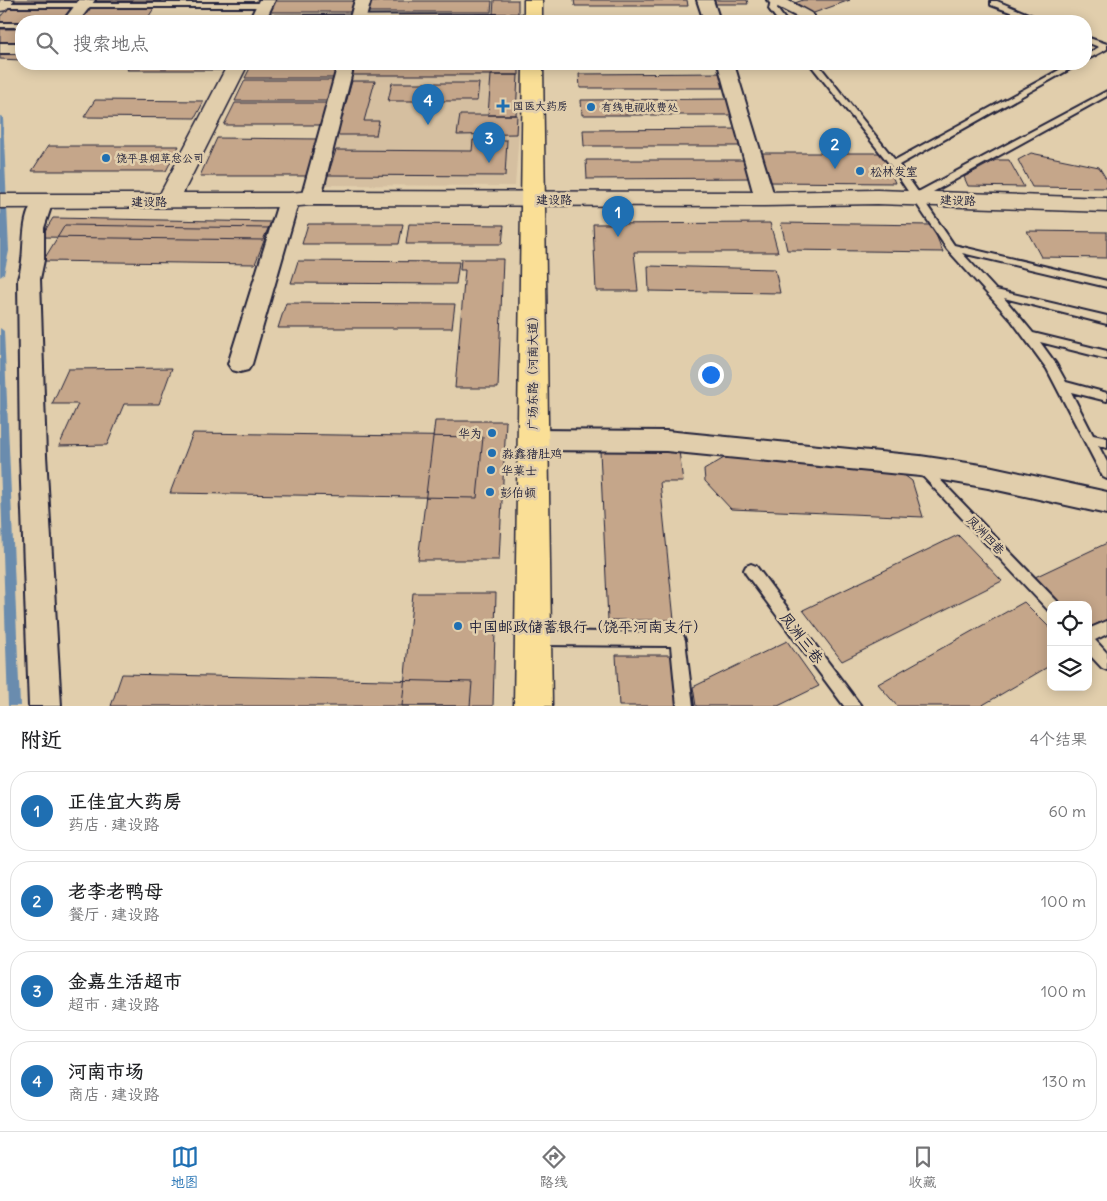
<!DOCTYPE html>
<html lang="zh">
<head>
<meta charset="utf-8">
<style>
	body { margin:0; font-family:Delius,"LXGW WenKai TC",sans-serif; background:#f2f2f2; color:#202124 }
	.controls { position:absolute; right:15px; bottom:15px; display:grid; overflow:hidden; border-radius:10px; box-shadow:0 2px 12px #0003 }
	.controls button { width:45px; height:45px; display:grid; place-items:center; padding:0; border:0; border-bottom:1px solid #e0e0e0; background:#fff; color:#202124; font:25px sans-serif }
	.you { position:absolute; left:710px; top:374px; width:18px; height:18px; margin:-12px; border:4px solid #fff; border-radius:50%; background:#1a73e8; box-shadow:0 0 0 8px #1a73e833 }
	.badge { display:grid; place-items:center; width:32px; height:32px; border-radius:50%; background:#1f6fb2; color:#fff; font-size:16px; font-weight:700 }
	.pin { position:absolute; translate:-50% -41px; filter:drop-shadow(0 1px 2px #0008) }
	.pin::after { content:''; position:absolute; top:26px; width:18px; height:15px; background:inherit; clip-path:polygon(0 0,100% 0,50% 100%) }
	.list { margin:0; padding:0; list-style:none }
	h2 { display:flex; justify-content:space-between; align-items:center; height:65px; margin:0; padding:0 20px; font-size:21px }
	h2 small { font-size:16px; font-weight:400; color:#757577 }
	.list li { display:grid; grid-template-columns:32px 1fr auto; gap:15px; align-items:center; box-sizing:border-box; height:80px; margin:0 10px 10px; padding:0 10px; border:1px solid #e0e0e0; border-radius:20px }
	.list b { display:block; font-size:19px; white-space:nowrap }
	.list p { margin:0; font-size:16px; white-space:nowrap; color:#757577 }
	.list em { font-size:16px; font-style:normal; color:#757577 }
	.icon { flex:none; width:28px; height:28px; fill:none; stroke:currentColor; stroke-width:2; stroke-linecap:round; stroke-linejoin:round }
	.map { position:relative; flex:none; width:1107px; height:706px; overflow:hidden }
	.search { position:absolute; background:#fff; box-shadow:0 2px 12px #0003; left:15px; right:15px; top:15px; height:55px; display:flex; align-items:center; gap:12px; box-sizing:border-box; padding:0 18px; border-radius:20px; color:#757577; font-size:19px }
	.sheet { height:425px; background:#fff }
	nav { display:flex; justify-content:space-around; align-items:center; box-sizing:border-box; height:70px; border-top:1px solid #e0e0e0; background:#fff; font-size:14px; color:#757577 }
	nav a { display:grid; justify-items:center; gap:2px }
	nav .on { color:#1f6fb2 }
	.map>svg:first-child { display:block }
	.built { fill:#d5bfa0 }
	.lines { fill:none; stroke-linecap:round; stroke-linejoin:round }
	.stream { fill:#6a8cae; fill-rule:evenodd }
	.building { fill:#c5a68a; stroke:#22223b }
	.lane-casing { stroke:#22223b; stroke-width:4 }
	.street-casing { stroke:#22223b; stroke-width:4 }
	.secondary-casing { stroke:#22223b; stroke-width:3 }
	.primary-casing { stroke:#22223b; stroke-width:3 }
	.lane { fill:#e1ceac; fill-rule:evenodd }
	.street { fill:#e1ceac; fill-rule:evenodd }
	.secondary { fill:#e1ceac; fill-rule:evenodd }
	.primary { fill:#fadf96; fill-rule:evenodd }
	.poi-dot { fill:#1f6fb2; stroke:#e1ceac; stroke-width:2 }
	.labels { text-anchor:middle; dominant-baseline:central; stroke-width:5; stroke-linejoin:round; paint-order:stroke }
	.far-poi-label { font-size:11px; fill:#22223b; stroke:#e1ceac; text-anchor:start }
	.poi-label { font-size:12px; fill:#22223b; stroke:#e1ceac; text-anchor:start }
	.street-label { font-size:12px; fill:#22223b; stroke:#e1ceac }
	.near-poi-label { font-size:15px; fill:#22223b; stroke:#e1ceac; text-anchor:start }
	.near-street-label { font-size:15px; fill:#22223b; stroke:#e1ceac }
</style>
</head>
<body>
<div class="map">
<svg width="1107" height="706" viewBox="0 0 1107 706">
	<rect width="100%" height="100%" fill="#e1ceac"/>
	<filter id="ink" filterUnits="userSpaceOnUse"><feTurbulence type="fractalNoise" baseFrequency=".02" numOctaves="2"/><feDisplacementMap in="SourceGraphic" scale="10" xChannelSelector="R" yChannelSelector="G"/><feConvolveMatrix kernelMatrix="1 2 1 2 8 2 1 2 1" color-interpolation-filters="sRGB"/></filter>
	<g filter="url(#ink)">
		<path class="built" d="M354,64H524L515,186L320,185Z"/>
		<g class="lines">
			<path class="stream" d="M0,115L3,117L9,251L4,274L0,277Z
				M0,328L4,331L20,706H8L0,461Z"/>
		</g>
		<path class="building" d="M15,0H82L80,2H14Z
			M94,0H161L159,2H92Z
			M494,0H518V14H493Z
			M574,0H687L688,6H575Z
			M710,0H747L748,4H711Z
			M803,0H850L811,14L792,4Z
			M275,1H354L350,12H270Z
			M369,1H492L491,12H366Z
			M8,8H75L64,21L0,22V17Z
			M87,8H154L146,21H78Z
			M0,29H21V44H0Z
			M0,50L21,51V60L0,59Z
			M131,64H224L221,70H127Z
			M252,64H340L335,78H245Z
			M355,64H519V75H352Z
			M724,73L728,88H580L579,74Z
			M491,75H518L516,115H488Z
			M245,80H335L328,101H235Z
			M352,81H375L364,121H379L376,135H337Z
			M392,83H479L477,101H388Z
			M731,99L735,115H582L581,100Z
			M95,100L204,101L195,118L84,117Z
			M235,103H328L321,125H224Z
			M460,115H517L516,134L457,135Z
			M740,129L744,146H584L583,130Z
			M217,138L318,139L306,176H200Z
			M473,140H507L505,176L328,175L336,150L472,151Z
			M48,146H179L166,171H32Z
			M760,153H883L895,183L767,182Z
			M1031,153L1099,167L1107,180V188L1032,187L1018,160Z
			M586,160H749L754,178L587,179Z
			M996,160H1009L1024,187L968,186L964,177Z
			M53,218L271,222L263,240L41,237Z
			M770,223L778,252H634L638,291H596L593,224Z
			M781,223L932,225L943,252L787,250Z
			M308,224H403L399,244H302Z
			M409,224L504,225L502,244H406Z
			M65,225L269,228L255,264L43,261Z
			M1027,231L1107,232V258L1041,257Z
			M461,259H503L498,388H455L465,270H460Z
			M298,261L459,262L456,284L291,283Z
			M648,266L775,269L780,293L649,291Z
			M286,303L455,304L452,328H278Z
			M172,368L159,404H124L107,445L59,446L78,404H52L68,369Z
			M435,421H506L499,560H418Z
			M193,433L483,437L477,498L170,493Z
			M600,451H679L683,482H660L674,620H608Z
			M729,455L896,469L912,481L923,517L731,509L705,481L704,470Z
			M958,535L1002,581L842,661L803,610Z
			M1107,543V619L1088,628V605H1060L1035,577Z
			M413,593H496L493,706H402Z
			M1024,602L1051,629V665L981,706H897L878,684Z
			M787,641L819,686L778,706H696L693,687Z
			M616,655H672L677,706H619Z
			M122,674L472,682L470,706H111Z"/>
		<g class="lines">
			<defs>
				<path id="lane" d="M771,0H779L777,9L786,21H778L769,9Z
					M991,1H997L1045,21H1035L991,5Z
					M0,3H265L269,5L265,7H1Z
					M533,15H536V19L259,20L255,18L259,16Z
					M0,23H21V27H0Z
					M1086,37L1107,44V49L1086,60V55L1099,47L1086,42Z
					M810,64H818L895,160L1070,64H1079L899,165L918,192L1107,91V96L922,198L954,245L1107,281V287L962,253L996,290L1107,316V324L1004,298L1033,333L1107,351V359L1040,342L1056,364L1066,382L1107,393V401L1071,392L1093,435L1107,438V448L1098,445L1107,462V479L1103,477L1047,369L1012,321L947,249L891,166Z
					M921,462L925,464L1057,601L1059,605H1051V611L1047,609L917,470L915,467L917,464Z
					M751,564L756,566L861,706H844L746,574L744,570L746,566Z
					M1107,621V634L1095,640L1107,653V670L1102,668L1088,653V629Z
					M537,631L678,633L683,635L685,640L693,706H677L671,646L537,645L532,643L530,638L532,633Z"/>
				<path id="street" d="M79,0H95L79,21H63Z
					M259,0H275L265,21H249Z
					M355,0H371L365,21H349Z
					M697,0H713L720,21H704Z
					M767,0H787L811,13L814,16L811,19H801L770,3Z
					M0,43H21V53H0Z
					M338,64H354L321,198L318,202L311,204L304,202L301,198Z
					M718,64H734L775,199L772,203L765,205L758,203L755,199Z
					M289,194L296,196L299,200L252,364L248,370L240,372L232,370L228,364L279,200L282,196Z
					M43,195L50,197L53,201L44,228V260L40,279L46,455L61,706H29L20,455L18,279C28,250 17,224 36,197Z
					M532,430L666,431L920,456L988,466L1107,492V514L988,488L920,476L666,451L532,450L523,447L519,440L523,433Z"/>
				<path id="secondary" d="M0,0H14L6,10L0,11Z
					M228,64H248L183,193H289L311,191L765,192L877,190L1107,198V212L877,204L765,206L311,205L289,207L0,208V194H160Z"/>
				<path id="primary" d="M524,0H542V21H524Z
					M523,64H543L552,706H514Z"/>
			</defs>
			<use href="#lane" class="lane-casing"/>
			<use href="#street" class="street-casing"/>
			<use href="#secondary" class="secondary-casing"/>
			<use href="#primary" class="primary-casing"/>
			<use href="#lane" class="lane"/>
			<use href="#street" class="street"/>
			<use href="#secondary" class="secondary"/>
			<use href="#primary" class="primary"/>
		</g>
	</g>
	<g class="poi-dot">
		<path d="M500.5 98.5h5v5h5v5h-5v5h-5v-5h-5v-5h5z"/>
		<circle cx="591" cy="107" r="5"/>
		<circle cx="106" cy="158" r="5"/>
		<circle cx="860" cy="171" r="5"/>
		<circle cx="492" cy="433" r="5"/>
		<circle cx="492" cy="453" r="5"/>
		<circle cx="491" cy="470" r="5"/>
		<circle cx="490" cy="492" r="5"/>
		<circle cx="458" cy="626" r="5"/>
	</g>
	<g class="labels">
		<g class="far-poi-label">
			<text x="513" y="106">国医大药房</text>
			<text x="601" y="107">有线电视收费处</text>
			<text x="116" y="158">饶平县烟草总公司</text>
		</g>
		<g class="poi-label">
			<text x="870" y="171">松林发室</text>
			<text x="482" y="433" text-anchor="end">华为</text>
			<text x="502" y="453">淼鑫猪肚鸡</text>
			<text x="501" y="470">华莱士</text>
			<text x="500" y="492">彭伯顿</text>
		</g>
		<g class="street-label">
			<text x="554" y="199">建设路</text>
			<text transform="translate(958 200) rotate(2)">建设路</text>
			<text x="149" y="201">建设路</text>
			<text transform="translate(532 370) rotate(-90)">广场东路（河南大道）</text>
			<text transform="translate(986 535) rotate(46)">凤洲四巷</text>
		</g>
		<g class="near-poi-label">
			<text x="468" y="626">中国邮政储蓄银行（饶平河南支行）</text>
		</g>
		<g class="near-street-label">
			<text transform="translate(802 638) rotate(53)">凤洲三巷</text>
		</g>
	</g>
</svg>
<div class="controls">
<button><svg class="icon" aria-label="locate" viewBox="0 0 24 24"><circle cx="12" cy="12" r="6"/><path d="M12 2v4M12 18v4M2 12h4M18 12h4"/></svg></button>
<button><svg class="icon" aria-label="layers" viewBox="0 0 24 24"><path d="M12 4l9 5-9 5-9-5zM3 14l9 5 9-5"/></svg></button>
</div>
<div class="you"></div>
<div class="pin badge" style="left:618px;top:237px">1</div>
<div class="pin badge" style="left:835px;top:169px">2</div>
<div class="pin badge" style="left:489px;top:163px">3</div>
<div class="pin badge" style="left:428px;top:125px">4</div>
<div class="search"><svg class="icon" aria-label="search" viewBox="0 0 24 24"><circle cx="10" cy="10" r="6"/><path d="M15 15l6 6"/></svg>搜索地点</div>
</div>
<section class="sheet">
<h2>附近<small>4个结果</small></h2>
<ul class="list">
<li><span class="badge">1</span><div><b>正佳宜大药房</b><p>药店 · 建设路</p></div><em>60 m</em></li>
<li><span class="badge">2</span><div><b>老李老鸭母</b><p>餐厅 · 建设路</p></div><em>100 m</em></li>
<li><span class="badge">3</span><div><b>金嘉生活超市</b><p>超市 · 建设路</p></div><em>100 m</em></li>
<li><span class="badge">4</span><div><b>河南市场</b><p>商店 · 建设路</p></div><em>130 m</em></li>
</ul>
</section>
<nav>
<a class="on"><svg class="icon" aria-label="map" viewBox="0 0 24 24"><path d="M3 6l6-2 6 2 6-2v14l-6 2-6-2-6 2zM9 4v14M15 6v14"/></svg>地图</a>
<a><svg class="icon" aria-label="directions" viewBox="0 0 24 24"><path d="M12 3l9 9-9 9-9-9zM9 14v-3h6M13 9l2 2-2 2"/></svg>路线</a>
<a><svg class="icon" aria-label="saved" viewBox="0 0 24 24"><path d="M7 4h10v16l-5-4-5 4z"/></svg>收藏</a>
</nav>
</body>
</html>
